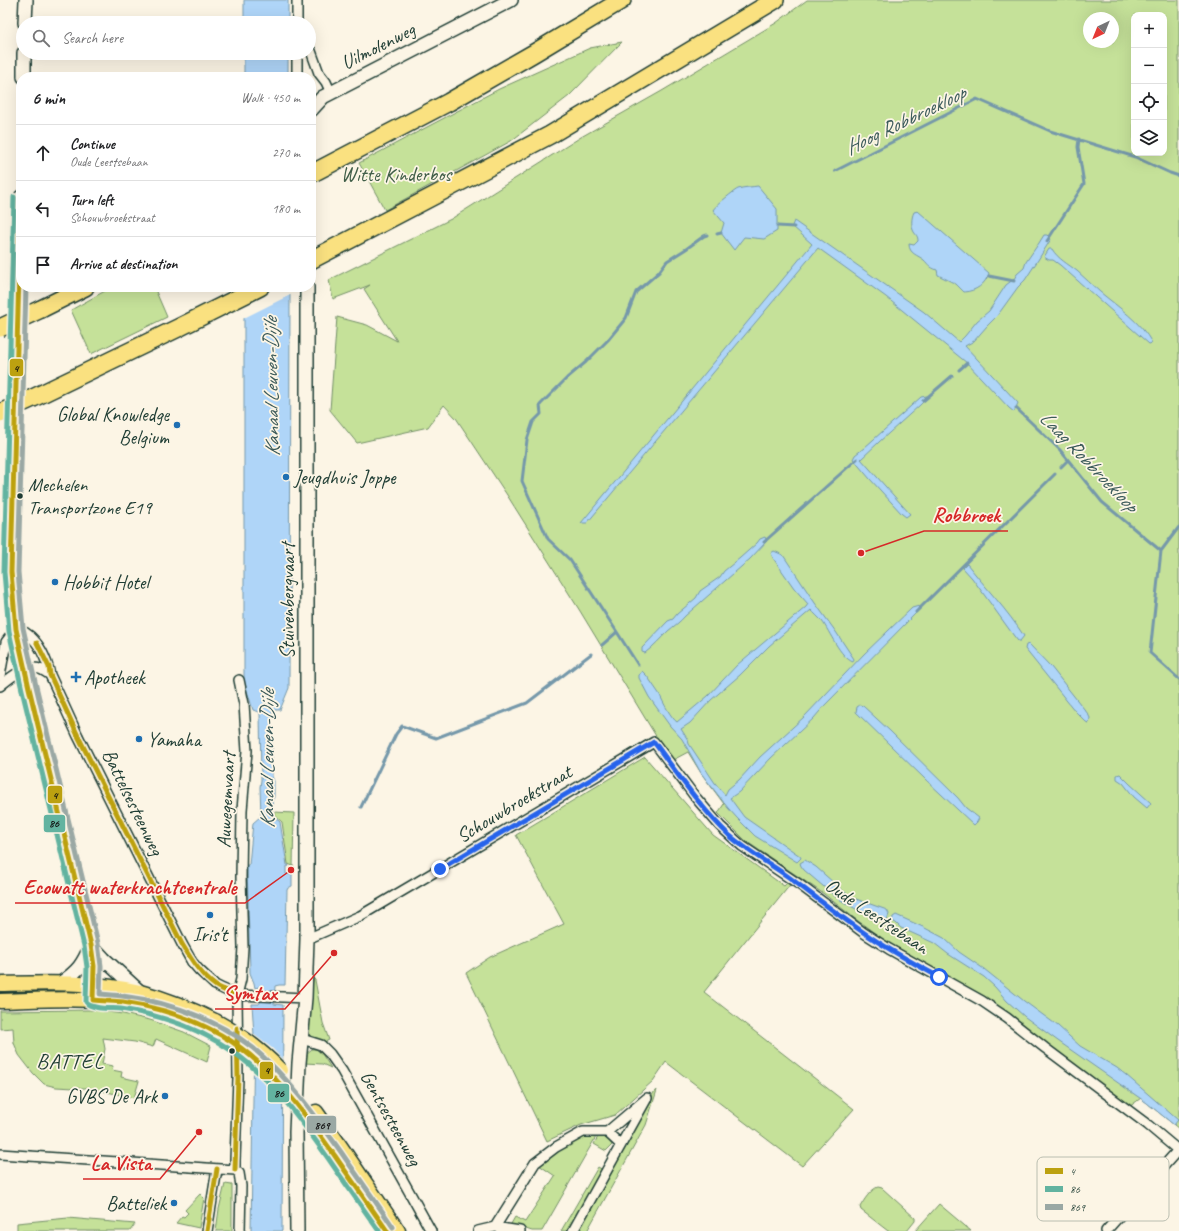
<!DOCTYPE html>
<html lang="en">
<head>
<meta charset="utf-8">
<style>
	body { margin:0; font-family:Caveat,sans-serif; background:#f2f2f2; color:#202124 }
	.controls { position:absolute; right:12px; top:12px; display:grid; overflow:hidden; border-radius:8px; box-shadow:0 4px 16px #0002 }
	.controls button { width:36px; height:36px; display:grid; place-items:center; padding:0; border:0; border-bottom:1px solid #e0e0e0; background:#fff; color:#202124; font:20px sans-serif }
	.compass { position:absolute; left:1083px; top:12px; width:36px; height:36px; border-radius:50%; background:#fff; box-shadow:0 4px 16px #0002; rotate:223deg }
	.stop { position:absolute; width:12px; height:12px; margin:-9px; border:3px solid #2563eb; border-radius:50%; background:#fff }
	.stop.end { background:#2563eb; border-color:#fff; box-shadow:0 1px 4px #0008 }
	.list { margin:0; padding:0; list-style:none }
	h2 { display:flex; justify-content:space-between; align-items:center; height:52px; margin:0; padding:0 16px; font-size:17px }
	h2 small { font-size:13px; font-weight:400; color:#757577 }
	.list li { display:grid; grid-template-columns:26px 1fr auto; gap:12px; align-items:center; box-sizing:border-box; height:56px; padding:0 16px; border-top:1px solid #e0e0e0 }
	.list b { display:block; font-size:15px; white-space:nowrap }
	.list p { margin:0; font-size:13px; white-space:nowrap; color:#757577 }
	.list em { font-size:13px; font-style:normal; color:#757577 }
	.icon { flex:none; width:22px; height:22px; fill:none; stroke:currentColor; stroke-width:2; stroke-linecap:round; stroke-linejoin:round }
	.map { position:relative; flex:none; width:1179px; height:1231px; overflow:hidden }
	.search { position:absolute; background:#fff; box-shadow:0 4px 16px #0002; left:16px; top:16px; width:300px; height:44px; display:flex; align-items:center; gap:10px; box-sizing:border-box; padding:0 14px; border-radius:22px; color:#757577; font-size:15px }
	.panel { position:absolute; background:#fff; box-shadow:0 4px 16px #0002; left:16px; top:72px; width:300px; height:220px; border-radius:16px }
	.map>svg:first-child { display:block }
	.green { fill:#c5e199; stroke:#728f66; fill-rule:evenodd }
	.water { fill:#afd5f8; stroke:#7598aa }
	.pier { fill:#fcf5e5 }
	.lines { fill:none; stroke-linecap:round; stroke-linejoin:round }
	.stream { stroke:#7598aa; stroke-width:3 }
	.minor-casing { stroke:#1f3d34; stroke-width:12 }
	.secondary-casing { stroke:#1f3d34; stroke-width:16 }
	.primary-casing { stroke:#1f3d34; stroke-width:17 }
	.motorway-casing { stroke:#1f3d34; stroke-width:20 }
	.minor { stroke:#fcf5e5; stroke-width:9 }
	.secondary { stroke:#fcf5e5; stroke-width:13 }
	.primary { stroke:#fae180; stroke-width:14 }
	.motorway { stroke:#fae180; stroke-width:17 }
	.primary-bridge-casing { stroke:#1f3d34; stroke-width:17; stroke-linecap:butt }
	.motorway-bridge-casing { stroke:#1f3d34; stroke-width:20; stroke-linecap:butt }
	.primary-bridge { stroke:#fae180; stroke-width:14 }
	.motorway-bridge { stroke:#fae180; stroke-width:17 }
	.bus-1-casing { stroke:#fcf5e5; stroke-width:8 }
	.bus-2-casing { stroke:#fcf5e5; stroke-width:8 }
	.bus-3-casing { stroke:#fcf5e5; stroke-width:8 }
	.bus-1 { stroke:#bca110; stroke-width:5 }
	.bus-2 { stroke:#62b3a0; stroke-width:5 }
	.bus-3 { stroke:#9aa8a4; stroke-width:5 }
	.route { stroke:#2563eb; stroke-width:5 }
	.poi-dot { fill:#1f6fb2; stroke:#fcf5e5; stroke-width:1.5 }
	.bus-dot { fill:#1f3d34; stroke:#fcf5e5; stroke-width:1.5 }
	.labels { text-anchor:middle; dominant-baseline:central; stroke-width:3.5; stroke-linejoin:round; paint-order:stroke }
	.bus-label { font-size:19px; fill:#1f3d34; stroke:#fcf5e5; text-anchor:start }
	.street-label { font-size:20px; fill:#1f3d34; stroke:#fcf5e5 }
	.park-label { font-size:20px; fill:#405e48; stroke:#fcf5e5 }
	.poi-label { font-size:20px; fill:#1f3d34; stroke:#fcf5e5; text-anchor:start }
	.water-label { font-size:21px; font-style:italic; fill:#3c5b5b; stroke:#fcf5e5 }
	.quarter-label { font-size:22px; letter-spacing:1px; fill:#1f3d34; stroke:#fcf5e5 }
	.key { fill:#fcf5e5; stroke:#babeb0; stroke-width:1 }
	.key-label { font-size:11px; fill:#1f3d34 }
	.leader { fill:none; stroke:#d62828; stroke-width:1.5 }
	.callout-dot { fill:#d62828; stroke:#fcf5e5; stroke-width:1.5 }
	.callout-label { font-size:21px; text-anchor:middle; font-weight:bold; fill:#d62828; stroke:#fcf5e5; stroke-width:3.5; stroke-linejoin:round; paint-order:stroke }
	.line-badge { stroke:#fcf5e5; stroke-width:1.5 }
	.pale-badge-label { font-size:11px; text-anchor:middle; font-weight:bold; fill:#111 }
</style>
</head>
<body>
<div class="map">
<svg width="1179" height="1231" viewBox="0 0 1179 1231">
	<rect width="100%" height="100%" fill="#fcf5e5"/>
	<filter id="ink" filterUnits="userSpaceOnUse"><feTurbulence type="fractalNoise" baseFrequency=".025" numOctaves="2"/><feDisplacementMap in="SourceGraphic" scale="8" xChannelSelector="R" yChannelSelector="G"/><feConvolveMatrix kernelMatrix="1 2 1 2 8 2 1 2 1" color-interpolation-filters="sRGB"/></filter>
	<g filter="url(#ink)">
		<path class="green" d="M807,0H1179V1129L1141,1098L1129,1107L1007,1016L946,974L937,970L887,942L854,918L824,894L747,842L718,813L724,804L701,773L688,752L673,760L665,751L580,611L507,495L456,418L444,405L428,427L357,443L330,410L337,317L367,325L397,341L364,289L370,285L333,299L329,280L451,219L581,137L662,91L776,23ZM1134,15H1164V153H1134ZM1089,18H1113V42H1089Z
			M622,42L569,96L511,141L385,210L359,163L499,89L590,48Z
			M112,287H154L167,317L91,354L71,310Z
			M645,757L713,835L784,886L787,883L790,885L704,992L854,1109L802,1166L666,1062L653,1081L615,1115L581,1125L547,1141L466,973L490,957L564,924L516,835Z
			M274,812L294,813L293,866L288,864L282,822L274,815Z
			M313,978L315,980L323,1023L329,1040L323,1043L310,1037L308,1033Z
			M90,1010L123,1014L150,1020L184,1032L211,1046L207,1062L156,1039L153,1047L135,1042L103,1038L105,1049L102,1064L113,1066L112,1070L122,1072L121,1077L139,1081L134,1098L89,1088H74L56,1087L44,1084L33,1073L19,1055L14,1043L13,1028L0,1029V1011Z
			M312,1049H316L322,1054L331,1068L322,1064L305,1063L306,1054Z
			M657,1090L646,1125L587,1231H579L640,1121L654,1092Z
			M597,1135L542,1231H532L511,1224L515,1217L525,1222L555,1176L539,1165L555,1150L583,1137Z
			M599,1135C605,1136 609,1139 612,1145L606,1151L594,1144Z
			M598,1167L603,1170L568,1231H561Z
			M225,1184L232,1185V1231H216L219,1209Z
			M878,1187L882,1188L915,1218V1221L907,1231H888L861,1210L860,1207C864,1200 871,1189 878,1187Z
			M200,1194L204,1198L199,1228L176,1223L182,1216L184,1217L188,1213L185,1210Z
			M939,1204L971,1231H915Z
			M68,1218L135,1224L130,1231H17V1223Z"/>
		<path class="water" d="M244,0H288V23H244Z
			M244,53H288V77H244Z
			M758,186L777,209V231L764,239L744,237L734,250L721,233L724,223L713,210C715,206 735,190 738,189C744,187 752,187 758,186Z
			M918,211L989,273C985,285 976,291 964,292L956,284L938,275L937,270C929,267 929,265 924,260C918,255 909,254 909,244L914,245L918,241C918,236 916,235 914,232C911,227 911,218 914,212Z
			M794,221L924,312L959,342L965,336L977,321L989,311L1006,285L1014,279L1017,274L1024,268L1026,262L1039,243L1044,235H1047L1051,239L1038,260L1025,280L1018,287L997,316L987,326L974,341L965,346L1018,403L1014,412L1009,408L967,363L886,297L818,248L587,523H581L812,244L792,226Z
			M1049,249H1052C1058,259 1068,264 1077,271C1085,278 1092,285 1100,292C1118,307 1141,322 1152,343L1149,344L1060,265L1053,260H1049L1044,257Z
			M244,287H290L289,688L280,710H275L272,712V776L274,781V797L272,801L273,816L280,822L287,865H289L288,867H286V874H292V886L288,888L287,890L285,985H279L275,986L274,1004L283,1005L282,1231H251L254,1035L252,1004H259L262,1000V990L259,987L255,988L254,983L250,973L247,865H249L253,823L261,816L260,787L261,780L260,712L253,710L244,681Z
			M927,396L926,399L920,405L879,442L861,459L910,514L906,517L902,514L870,479L853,459L855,455L864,448L921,397Z
			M765,537L767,541L750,559L685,616C680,622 674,626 668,631C661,638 654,646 645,653L642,652V648L668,621L673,619L677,614L696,598L700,591L720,577L724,571L740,558L757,543L760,539Z
			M774,551L783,555L815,603L836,632L854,659L853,662C840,657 830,632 822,621C818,617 814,613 811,610L769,646L740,675L711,700L690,723L681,729L688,740L689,744L715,783L725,795L728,789L739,780L760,757L804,717L864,654L912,608L919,606L917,612L825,705L814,718L771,758L739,792L730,798L744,817L800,856L801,858L797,862L755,836L737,818L728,808L701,773L682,739L670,726L649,697L639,678V675L642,671L647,676L660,695C662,701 672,719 677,722L708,696L737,665L806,607L808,604L794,588L773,558L771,553Z
			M967,564C986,588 1007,610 1024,636L1020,641H1018L1014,636L972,578L963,568Z
			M1029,644L1051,667L1088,714L1090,718L1089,723L1086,722L1075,711L1025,649L1026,645Z
			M860,705L863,706L890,731L958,798L966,808L979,818L977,822L974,825L925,779L856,712L857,707Z
			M1120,774L1130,784L1151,803L1147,808L1134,797L1123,783L1117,779V775Z
			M805,860L816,867L843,891L856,899L887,910L889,914L887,920L863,913L847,904L837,898L804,870L801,866L800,863Z
			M896,915L923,927L944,938L959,952L984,969L1024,1001L1058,1026L1080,1046L1117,1068L1126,1075L1178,1120L1174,1125L1147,1103L1058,1041L1025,1017L1007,1001L995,987L984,977L948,954L934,943L901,928L896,923L892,921L893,917Z"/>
		<path class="pier" d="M242,287H292V294L242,319Z
			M252,1033L272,1048L285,1062L284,1104L262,1080L251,1070Z"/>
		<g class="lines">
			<path class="stream" d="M835,171L977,99L1050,131L1135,157L1170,173L1179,176
				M777,226L794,227
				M717,234L721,233
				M1047,241L1084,184L1078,147L1079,139
				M989,276L1014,281
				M959,370L967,363
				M923,401L952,376
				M1016,408L1060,450L1102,502L1161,551L1150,653L1179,679
				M1061,467L1068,460
				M764,542L857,459
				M1161,551L1179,527
				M916,612L1055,474
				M617,632L638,665
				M602,645L617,632L570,560L548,539L522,481L527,440L533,422L541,414L540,405L567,378L586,362L608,340L626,318L636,292L659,272L667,261L686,249L704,236L707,235
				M361,807L396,734L402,726L436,738L527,703L591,654"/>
			<defs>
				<path id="minor" d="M297,0V23
					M309,50L311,51L319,73L326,82L331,93
					M297,77V53
					M0,676L6,642L16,629C19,630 23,631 26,633C39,641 47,660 50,675L78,736L182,944L192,962L199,970L215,985L223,989L237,995L305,998
					M0,686C10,678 22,667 35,668C40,668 46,672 50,675
					M307,939L360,916L654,742L696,798L720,826L742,846L800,885L864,933L889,949L982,1001L1007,1018L1045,1048L1148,1125L1179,1151
					M302,1039L321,1045L330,1054L342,1071L431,1231
					M0,1154L235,1170
					M235,1170V1160L238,1078L237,995L241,979L243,947L241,877L242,810L247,751L244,704L239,680
					M235,1170L239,1173L241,1186L240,1231
					M495,1227L535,1163L556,1147L583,1132H607
					M207,1231L217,1169
					M478,1231L495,1227L520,1231
					M573,1231L647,1098L607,1132L621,1145
					M1106,1231L1178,1150"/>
				<path id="secondary" d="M25,23L26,0
					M24,77V53
					M311,110L323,97L511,0
					M21,197L11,572L16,629L29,688L91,945L94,961V985
					M91,945L104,959L140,992
					M61,983C78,971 83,965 91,945
					M297,1231L296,1132L299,1063L305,998L307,939V287"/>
				<path id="primary" d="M0,984C47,983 94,981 140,992C166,999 191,1009 215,1021
					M0,1001C41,1000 84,997 125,1003C157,1007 187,1019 215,1033
					M316,1112L340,1146L398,1231
					M316,1128L359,1190"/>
				<path id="motorway" d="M311,174L449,102L534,53L622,0
					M311,260L550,135L775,0
					M41,309L85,287
					M33,398L178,328L260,287"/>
			</defs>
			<use href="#minor" class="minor-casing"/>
			<use href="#secondary" class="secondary-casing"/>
			<use href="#primary" class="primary-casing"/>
			<use href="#motorway" class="motorway-casing"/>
			<use href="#minor" class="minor"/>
			<use href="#secondary" class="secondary"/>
			<use href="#primary" class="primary"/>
			<use href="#motorway" class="motorway"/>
			<defs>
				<path id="primary-bridge" d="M215,1021C239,1034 261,1050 280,1070
					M215,1033C258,1055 287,1090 316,1128"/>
				<path id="motorway-bridge" d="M0,328L41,309
					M0,413L33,398"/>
			</defs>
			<use href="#primary-bridge" class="primary-bridge-casing"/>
			<use href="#motorway-bridge" class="motorway-bridge-casing"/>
			<use href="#primary-bridge" class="primary-bridge"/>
			<use href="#motorway-bridge" class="motorway-bridge"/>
			<defs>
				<path id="bus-1" d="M21,197L11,572L16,629L29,688L91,945L94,966L93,1000C103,1001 113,1001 123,1002C157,1007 191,1018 221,1035C270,1063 303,1111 335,1156C352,1181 370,1206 387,1231
					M37,643L49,667L50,675L78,736L182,944C191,959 201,976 216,986C223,990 230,992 237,995
					M235,1170L238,1078L237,1028
					M207,1231L217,1169"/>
				<path id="bus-2" d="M14,197L4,572L9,631L22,690L84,946L87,967L86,1002C91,1010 112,1008 121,1009C154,1014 189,1025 218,1042C266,1070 297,1114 328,1158C345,1183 362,1207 379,1231"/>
				<path id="bus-3" d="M26,287L18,572L23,628L36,686L98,943L101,966L100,994C154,997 210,1014 253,1048C288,1077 315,1115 341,1152C358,1177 376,1202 393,1227"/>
			</defs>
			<use href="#bus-1" class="bus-1-casing"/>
			<use href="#bus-2" class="bus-2-casing"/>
			<use href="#bus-3" class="bus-3-casing"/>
			<use href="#bus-1" class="bus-1"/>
			<use href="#bus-2" class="bus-2"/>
			<use href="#bus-3" class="bus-3"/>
		</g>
	</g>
	<g class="lines" filter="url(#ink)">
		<path class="route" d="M440,869L654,742C677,773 702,810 730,836C749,852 770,864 790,878C814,896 838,915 863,932C887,949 913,963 939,977"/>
	</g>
	<g class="poi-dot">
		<circle cx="177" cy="425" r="4"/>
		<circle cx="286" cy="477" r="4"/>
		<circle cx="55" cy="582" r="4"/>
		<path d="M74 671h4v4h4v4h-4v4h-4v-4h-4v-4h4z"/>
		<circle cx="139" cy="739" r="4"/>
		<circle cx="210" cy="915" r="4"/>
		<circle cx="165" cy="1096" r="4"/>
		<circle cx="174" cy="1203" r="4"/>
	</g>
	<g class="bus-dot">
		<circle cx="20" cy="496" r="3.5"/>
		<circle cx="232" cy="1051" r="3.5"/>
	</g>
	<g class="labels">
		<g class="bus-label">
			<text x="28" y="485">Mechelen<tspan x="28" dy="23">Transportzone E19</tspan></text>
		</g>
		<g class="street-label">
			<text transform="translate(378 46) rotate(-27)">Uilmolenweg</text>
			<text transform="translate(287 601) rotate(-90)">Stuivenbergvaart</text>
			<text transform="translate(226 800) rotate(-87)">Auwegemvaart</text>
			<text transform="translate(133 802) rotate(64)">Battelsesteenweg</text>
			<text transform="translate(514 804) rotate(-31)">Schouwbroekstraat</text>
			<text transform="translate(877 916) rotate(34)">Oude Leestsebaan</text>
			<text transform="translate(391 1118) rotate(61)">Gentsesteenweg</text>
		</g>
		<g class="park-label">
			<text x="396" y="174">Witte Kinderbos</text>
		</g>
		<g class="poi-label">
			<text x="169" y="414" text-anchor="end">Global Knowledge<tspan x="169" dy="23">Belgium</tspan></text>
			<text x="294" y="477">Jeugdhuis Joppe</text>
			<text x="63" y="582">Hobbit Hotel</text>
			<text x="84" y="677">Apotheek</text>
			<text x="147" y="739">Yamaha</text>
			<text x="210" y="934" text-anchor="middle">Iris't</text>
			<text x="157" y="1096" text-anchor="end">GVBS De Ark</text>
			<text x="166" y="1203" text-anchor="end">Batteliek</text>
		</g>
		<g class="water-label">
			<text transform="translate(905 120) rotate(-26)">Hoog Robbroekloop</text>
			<text transform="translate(271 387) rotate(-91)">Kanaal Leuven-Dijle</text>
			<text transform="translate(1089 461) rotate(46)">Laag Robbroekloop</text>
			<text transform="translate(267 759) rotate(-90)">Kanaal Leuven-Dijle</text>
		</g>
		<g class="quarter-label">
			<text x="70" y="1061">BATTEL</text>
		</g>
	</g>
	<rect x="1037" y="1157" width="132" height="64" rx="6" class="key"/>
	<rect x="1045" y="1168" width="18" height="6" fill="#bca110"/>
	<rect x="1045" y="1186" width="18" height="6" fill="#62b3a0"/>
	<rect x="1045" y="1204" width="18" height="6" fill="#9aa8a4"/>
	<g class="key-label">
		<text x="1070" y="1175">4</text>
		<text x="1070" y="1193">86</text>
		<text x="1070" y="1211">869</text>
	</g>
	<path class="leader" d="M861 553L924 531H1008M291 870L245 903H15M334 953L285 1009H215M199 1132L160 1179H83"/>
	<g class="callout-dot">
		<circle cx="861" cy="553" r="4"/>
		<circle cx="291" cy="870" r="4"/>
		<circle cx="334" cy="953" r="4"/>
		<circle cx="199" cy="1132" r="4"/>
	</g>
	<g class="callout-label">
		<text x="966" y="522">Robbroek</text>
		<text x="130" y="894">Ecowatt waterkrachtcentrale</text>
		<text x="250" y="1000">Symtax</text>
		<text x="121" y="1170">La Vista</text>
	</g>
	<g class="line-badge">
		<rect x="9" y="358" width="15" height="19" rx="4" fill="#bca110"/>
		<rect x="47" y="785" width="16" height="19" rx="4" fill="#bca110"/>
		<rect x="43" y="814" width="23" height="19" rx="4" fill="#62b3a0"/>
		<rect x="259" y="1061" width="15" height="19" rx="4" fill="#bca110"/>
		<rect x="267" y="1083" width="23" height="20" rx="4" fill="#62b3a0"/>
		<rect x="306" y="1115" width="31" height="19" rx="4" fill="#9aa8a4"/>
	</g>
	<g class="pale-badge-label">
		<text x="16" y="372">4</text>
		<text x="55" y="799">4</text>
		<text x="54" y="827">86</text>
		<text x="267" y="1074">4</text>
		<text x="279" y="1097">86</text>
		<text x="322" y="1129">869</text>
	</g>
</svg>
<div class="controls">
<button>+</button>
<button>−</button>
<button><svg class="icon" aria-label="locate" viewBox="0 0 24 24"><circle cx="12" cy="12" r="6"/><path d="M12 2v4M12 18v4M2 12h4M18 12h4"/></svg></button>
<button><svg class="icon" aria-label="layers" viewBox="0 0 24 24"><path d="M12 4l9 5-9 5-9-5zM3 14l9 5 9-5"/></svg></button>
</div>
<svg class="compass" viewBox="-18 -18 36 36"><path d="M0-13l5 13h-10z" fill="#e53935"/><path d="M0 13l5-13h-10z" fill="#757577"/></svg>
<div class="stop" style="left:939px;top:977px"></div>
<div class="stop end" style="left:440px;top:869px"></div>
<div class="search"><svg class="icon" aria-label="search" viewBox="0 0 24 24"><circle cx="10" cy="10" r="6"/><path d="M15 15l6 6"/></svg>Search here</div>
<section class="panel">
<h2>6 min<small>Walk · 450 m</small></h2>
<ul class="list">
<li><svg class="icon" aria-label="ahead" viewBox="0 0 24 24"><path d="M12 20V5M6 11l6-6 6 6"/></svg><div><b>Continue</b><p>Oude Leestsebaan</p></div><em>270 m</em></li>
<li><svg class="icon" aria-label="left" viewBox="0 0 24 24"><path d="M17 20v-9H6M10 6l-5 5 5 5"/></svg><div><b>Turn left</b><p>Schouwbroekstraat</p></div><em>180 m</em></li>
<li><svg class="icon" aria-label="arrive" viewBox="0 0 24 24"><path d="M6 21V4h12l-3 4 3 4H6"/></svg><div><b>Arrive at destination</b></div></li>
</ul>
</section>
</div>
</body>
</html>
